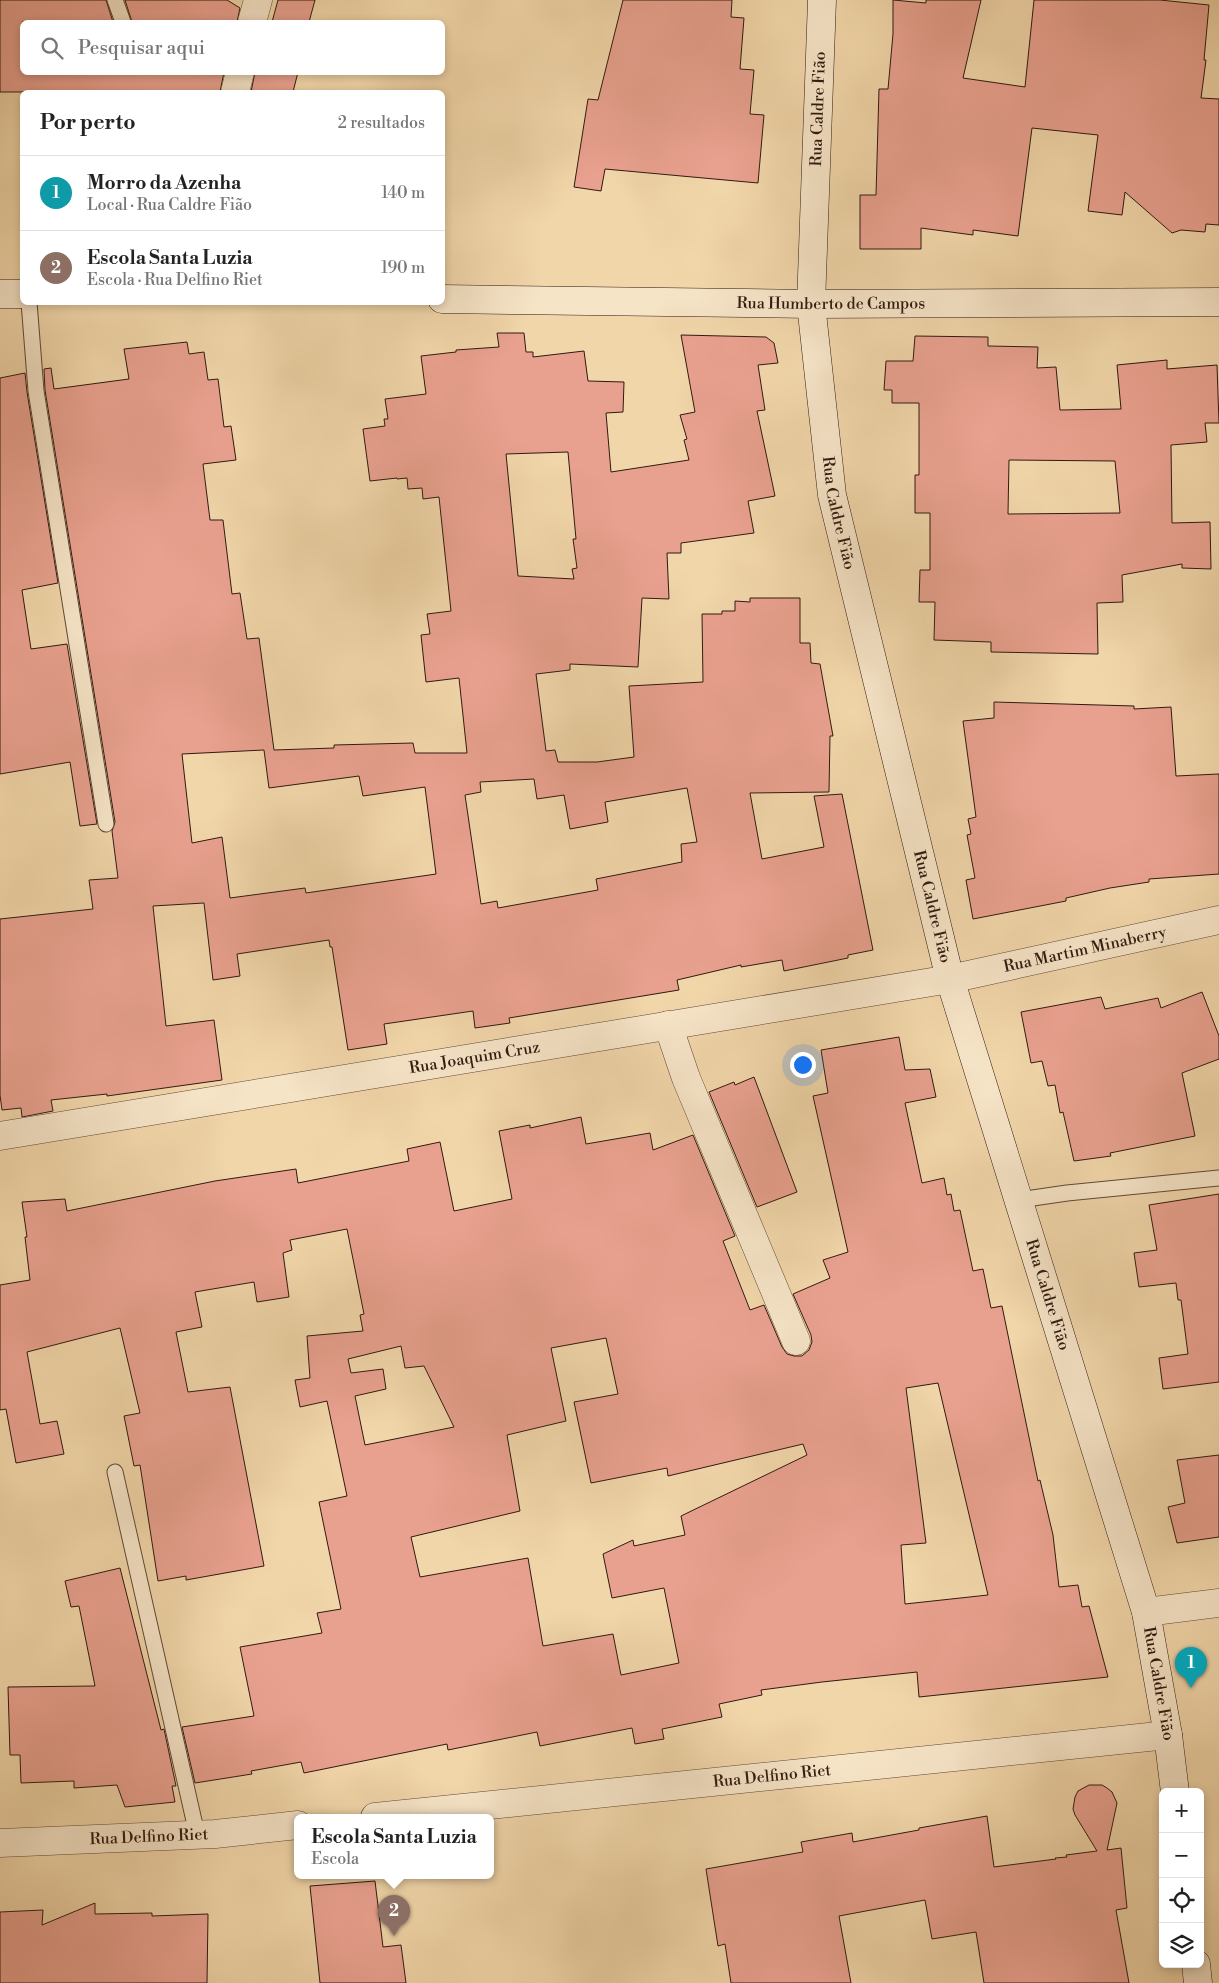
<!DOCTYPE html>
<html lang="pt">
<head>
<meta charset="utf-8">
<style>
	body { margin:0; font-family:"Libre Bodoni",serif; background:#f2f2f2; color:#222 }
	.controls { position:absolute; right:15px; bottom:15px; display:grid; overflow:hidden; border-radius:8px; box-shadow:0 2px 8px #0003 }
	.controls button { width:45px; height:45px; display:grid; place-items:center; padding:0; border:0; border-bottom:1px solid #e0e0e0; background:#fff; color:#222; font:25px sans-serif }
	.you { position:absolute; left:802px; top:1064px; width:18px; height:18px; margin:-12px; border:4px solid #fff; border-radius:50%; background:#1a73e8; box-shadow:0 0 0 8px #1a73e833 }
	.badge { display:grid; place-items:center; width:32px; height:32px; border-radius:50%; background:#8f2418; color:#fff; font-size:16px; font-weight:700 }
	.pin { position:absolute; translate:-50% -41px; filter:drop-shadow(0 1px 2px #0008) }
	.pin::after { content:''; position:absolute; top:26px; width:18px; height:15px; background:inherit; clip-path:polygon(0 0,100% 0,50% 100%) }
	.popup { position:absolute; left:294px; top:1814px; width:200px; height:65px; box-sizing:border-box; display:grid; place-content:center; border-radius:8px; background:#fff; filter:drop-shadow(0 1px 4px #0005); font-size:16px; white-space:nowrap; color:#767676 }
	.popup b { font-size:19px; color:#222 }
	.popup::after { content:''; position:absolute; left:50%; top:100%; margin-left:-10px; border:10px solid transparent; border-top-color:#fff }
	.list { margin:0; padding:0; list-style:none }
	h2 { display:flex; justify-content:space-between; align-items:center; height:65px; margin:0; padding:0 20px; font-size:21px }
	h2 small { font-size:16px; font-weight:400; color:#767676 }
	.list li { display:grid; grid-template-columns:32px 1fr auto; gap:15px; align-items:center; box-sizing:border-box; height:75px; padding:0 20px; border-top:1px solid #e0e0e0 }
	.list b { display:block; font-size:19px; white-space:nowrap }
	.list p { margin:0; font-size:16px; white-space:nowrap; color:#767676 }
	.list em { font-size:16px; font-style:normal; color:#767676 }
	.icon { flex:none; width:28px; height:28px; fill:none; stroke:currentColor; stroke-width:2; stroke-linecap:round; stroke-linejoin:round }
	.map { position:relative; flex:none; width:1219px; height:1983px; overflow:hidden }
	.search { position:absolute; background:#fff; box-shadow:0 2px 8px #0003; left:20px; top:20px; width:425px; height:55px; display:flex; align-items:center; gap:12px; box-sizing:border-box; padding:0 18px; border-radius:8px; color:#767676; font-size:19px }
	.panel { position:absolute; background:#fff; box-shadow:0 2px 8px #0003; left:20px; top:90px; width:425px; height:215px; border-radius:8px }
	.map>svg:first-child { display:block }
	.building { fill:#e9a18f; stroke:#301911; fill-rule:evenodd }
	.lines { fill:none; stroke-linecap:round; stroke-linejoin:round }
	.lane-casing { stroke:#604837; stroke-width:17 }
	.street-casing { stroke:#604837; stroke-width:29 }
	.secondary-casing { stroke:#301911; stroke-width:29 }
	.lane { stroke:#f6e4c7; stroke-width:15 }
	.street { stroke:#f6e4c7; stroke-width:28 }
	.secondary { stroke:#f6e4c7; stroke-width:28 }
	.labels { text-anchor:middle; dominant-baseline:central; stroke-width:5; stroke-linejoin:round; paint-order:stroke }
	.street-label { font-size:16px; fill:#301911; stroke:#f6e4c7 }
</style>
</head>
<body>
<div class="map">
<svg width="1219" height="1983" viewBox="0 0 1219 1983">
	<rect width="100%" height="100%" fill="#f1d6a9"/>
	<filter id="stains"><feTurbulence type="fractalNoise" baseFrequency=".004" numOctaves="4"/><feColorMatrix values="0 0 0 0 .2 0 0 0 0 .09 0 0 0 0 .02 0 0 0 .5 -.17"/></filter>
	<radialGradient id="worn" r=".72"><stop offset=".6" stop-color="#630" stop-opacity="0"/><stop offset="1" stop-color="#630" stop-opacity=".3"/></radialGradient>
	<path class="building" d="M0,0H106L113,22H22V72H224L220,92H0Z
		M125,0H227L240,8L237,22H132Z
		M278,0H315L309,22H272Z
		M623,0H732L731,17L744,18L740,69L754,70L750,114L764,115L758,183L605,169L601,191L574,187L588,99L598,100Z
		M893,0L926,3V0H981L963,78L1025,87L1034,0H1160L1209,5L1204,60H1206L1201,98L1219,99V225L1206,224L1205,232L1181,230L1172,233L1125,192L1122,215L1088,211L1098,135L1032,128L1018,236L973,230V235L921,228V249H860V195H876L879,89H888L893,34Z
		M255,72H298L293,92H251Z
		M497,333H524L526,352H533V357L584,351L588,381L624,382L623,412L606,413L611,472L689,460L684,440L687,439L680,415L695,412L681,335L766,337L774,343L778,363L758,365L765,410L757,411L775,496L748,501L754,533L681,543V553H667L669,599L642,598L638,667L570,664V670L536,674L546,751L555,750L558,762H597L634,757L629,686L703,682L702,614H722V611H735V601L750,602V598H800V643H810L811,663L820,664L833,736H830L829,792L750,793L762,859L824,847L814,796L842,794L873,950L848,955V958L784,971L782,960L741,967V965L677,980L679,990L509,1018L510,1023L475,1028L473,1011L384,1024L387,1044L348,1050L332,947H330L329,940L237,954L240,976L213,980L204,903L153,906L166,1026L214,1020L222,1080L107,1096V1094L51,1100L53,1111L22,1117L21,1108L2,1110L0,1095V919L93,909L89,880L118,878L112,831L115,822L45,390L44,369L51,368L54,389L129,379L124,349L187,342L189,354L204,352L208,380L218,379L224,427L231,426L236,460L203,464L210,520H223L232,594L240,593L247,639L259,638L274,750L334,748V745L413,743L415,753H467L459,678L426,682L421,635L430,634L427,614L451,611L439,497L423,499L422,488L408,489L407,478L397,479V478L370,481L363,429L385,426L384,419H388L385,399L426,394L421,356L456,352V350L499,347ZM568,452L576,539H573L577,568L572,569L574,579L518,576L506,454ZM264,750L269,788L359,776L363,796L425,787L436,874L306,893L305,888L230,898L222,837L192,843L182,754ZM534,779L537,799L564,795L570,829L608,822L605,802L687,788L697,842L681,844L682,862L596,879L598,890L498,908L497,901L481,904L465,795L481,792L480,782Z
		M915,336L988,337V346L1038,347L1037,368L1056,367L1060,410L1121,409L1117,365L1167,360V369L1217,365L1219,423H1205L1207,442L1171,445L1172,523L1210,522L1211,569L1182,568V564L1122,575L1123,602L1097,603L1098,654L991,652V642L934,640L935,602H919L920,570H930V513H915V475H919V403H892V390H884L886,361H913ZM1009,460L1115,461L1120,513L1008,514Z
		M25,373L27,392L58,583L22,590L31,649L67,644L97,824L80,826L70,762L0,774V378Z
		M994,702L1134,706V709L1171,707L1176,776L1219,774V874L1149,879V882L1110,888L1066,898V901L973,919L966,880L975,878L967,835L971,834L968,819L976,817L963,721L994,718Z
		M1202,992L1219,1036V1059L1182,1073L1195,1136L1110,1153L1111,1156L1074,1161L1063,1112L1060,1113L1055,1085L1048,1086L1042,1061L1031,1063L1021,1012L1101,997L1105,1009L1158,998L1161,1008Z
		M899,1037L905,1070L930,1069L936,1097L905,1103L922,1183L944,1178L947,1195L951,1194L954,1211L960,1210L973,1271L983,1269L991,1308L1002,1306L1038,1481L1040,1480L1053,1535L1059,1587L1078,1585L1082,1607L1089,1606L1108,1677L919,1697L917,1672L822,1682L761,1690L762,1695L719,1704L722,1717L662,1729L664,1739L635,1744L632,1728L540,1746L537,1732L448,1750L447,1744L304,1773L301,1762L251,1771L252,1774L195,1783L182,1727L254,1716L240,1647L322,1633L317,1613L341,1609L319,1502L347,1496L327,1401L300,1407L295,1380L310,1378L307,1336L363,1331L360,1315L364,1314L347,1229L290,1240L292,1250L283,1253L289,1297L257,1302L254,1282L195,1292L202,1327L176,1332L188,1392L230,1387L264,1566L186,1580V1576L158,1581L140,1465L134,1466L124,1416L140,1413L120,1328L27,1352L40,1424L57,1421L64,1454L16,1463L6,1409L0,1410V1285L30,1280L25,1237H27L22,1202L65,1199L67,1211L215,1181L296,1169L298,1183L409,1161L407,1149L440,1142L454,1211L512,1199L499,1131L530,1125V1128L581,1117L586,1144L650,1133L653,1150L693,1135L735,1236L723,1241L750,1310L764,1305L782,1347L787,1354L794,1356H802L809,1350L812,1342L811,1335L793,1294L830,1278L823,1260L848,1252L813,1096L828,1093L821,1050ZM606,1338L618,1394L574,1402L591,1483L667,1468L668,1476L803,1444L807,1455L681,1516L685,1535L634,1546L633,1540L603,1554L612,1598L664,1588L679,1663L621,1675L613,1634L543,1646L528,1558L420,1577L411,1537L520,1511L507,1435L566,1421L551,1348ZM401,1346L405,1368L424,1366L454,1427L365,1445L355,1396L386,1389L383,1369L351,1373L348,1359ZM938,1383L988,1595L905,1604L901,1545L926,1543L906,1388Z
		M754,1077L797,1192L757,1207L709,1092L734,1082L735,1085Z
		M1219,1194V1382L1163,1389L1159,1358L1188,1354L1181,1300H1178L1176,1283L1139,1287L1134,1253L1157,1250L1149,1205Z
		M1219,1455V1537L1177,1543L1168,1507L1185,1503L1177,1460Z
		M120,1568L161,1730L164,1729L176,1786H172L175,1802L125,1807L117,1785L74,1788V1781L21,1783L20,1755H10L8,1687L95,1686L79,1606L71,1607L65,1581Z
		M1089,1785H1102L1107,1788L1112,1792L1117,1803L1107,1850L1121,1848L1127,1908L1116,1910L1129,1983H984L976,1932L932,1939L925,1900L839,1916L851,1983H731L725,1944L718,1946L706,1869L803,1852L801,1842L852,1833L853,1842L919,1830V1828L987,1816L994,1867L1056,1859L1055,1858L1067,1857L1066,1855L1097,1851L1075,1815L1073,1809L1075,1797L1078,1791Z
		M375,1881L383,1947L401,1945L406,1983H320L310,1886Z
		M95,1903V1914L152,1913V1916L208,1914L207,1983H0V1912L43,1910L42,1925Z"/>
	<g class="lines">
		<defs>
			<path id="lane" d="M115,0L123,22
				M29,302L36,391L106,824
				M1019,1200L1067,1193L1219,1178
				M115,1472L197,1834"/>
			<g id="street">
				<path d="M252,22L258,0"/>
				<path d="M235,92L240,72"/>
				<path d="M668,1025L686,1078L796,1341"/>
				<path id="s1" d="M0,1136L950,979L1219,920"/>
				<path d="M1146,1612L1219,1603"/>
				<path id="s2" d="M375,1817L1168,1735"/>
				<path id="s3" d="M0,1843L215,1834L298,1825"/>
			</g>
			<g id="secondary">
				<path id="s4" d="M822,0L811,304L832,495L950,979L1146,1612L1168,1735L1175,1792"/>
				<path d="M0,294H22"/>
				<path id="s5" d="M442,299L811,304L1219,302"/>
				<path d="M1196,1964L1198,1983"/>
			</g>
		</defs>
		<use href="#lane" class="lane-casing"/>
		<use href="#street" class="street-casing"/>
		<use href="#secondary" class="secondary-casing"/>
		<use href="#lane" class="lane"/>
		<use href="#street" class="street"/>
		<use href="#secondary" class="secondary"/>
	</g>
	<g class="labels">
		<g class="street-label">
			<text transform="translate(818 109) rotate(-88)">Rua Caldre Fião</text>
			<text stroke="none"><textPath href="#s5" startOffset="389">Rua Humberto de Campos</textPath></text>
			<text stroke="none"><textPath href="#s4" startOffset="515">Rua Caldre Fião</textPath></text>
			<text stroke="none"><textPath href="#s4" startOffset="920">Rua Caldre Fião</textPath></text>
			<text stroke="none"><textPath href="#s1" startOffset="1101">Rua Martim Minaberry</textPath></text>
			<text stroke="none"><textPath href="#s1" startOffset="481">Rua Joaquim Cruz</textPath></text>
			<text stroke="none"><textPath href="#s4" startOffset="1325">Rua Caldre Fião</textPath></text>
			<text stroke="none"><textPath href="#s4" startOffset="1730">Rua Caldre Fião</textPath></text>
			<text stroke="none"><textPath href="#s2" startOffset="399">Rua Delfino Riet</textPath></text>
			<text stroke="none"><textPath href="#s3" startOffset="149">Rua Delfino Riet</textPath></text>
		</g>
	</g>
	<rect width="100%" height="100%" filter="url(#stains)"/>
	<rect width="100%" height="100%" fill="url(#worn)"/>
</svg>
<div class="controls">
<button>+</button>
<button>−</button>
<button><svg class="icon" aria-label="locate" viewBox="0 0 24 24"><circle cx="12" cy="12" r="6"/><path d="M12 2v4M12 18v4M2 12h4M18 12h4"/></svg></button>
<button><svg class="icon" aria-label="layers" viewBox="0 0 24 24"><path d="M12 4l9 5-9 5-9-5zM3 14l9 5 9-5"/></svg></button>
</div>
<div class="you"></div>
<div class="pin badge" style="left:1191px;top:1688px;background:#0f9aa8">1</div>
<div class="pin badge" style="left:394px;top:1936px;background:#8d6e63">2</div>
<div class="popup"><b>Escola Santa Luzia</b>Escola</div>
<div class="search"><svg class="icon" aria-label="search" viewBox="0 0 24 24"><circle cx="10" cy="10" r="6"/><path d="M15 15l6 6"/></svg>Pesquisar aqui</div>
<section class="panel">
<h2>Por perto<small>2 resultados</small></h2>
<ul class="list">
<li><span class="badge" style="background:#0f9aa8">1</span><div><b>Morro da Azenha</b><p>Local · Rua Caldre Fião</p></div><em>140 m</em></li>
<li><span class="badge" style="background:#8d6e63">2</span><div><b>Escola Santa Luzia</b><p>Escola · Rua Delfino Riet</p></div><em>190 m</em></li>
</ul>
</section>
</div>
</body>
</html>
